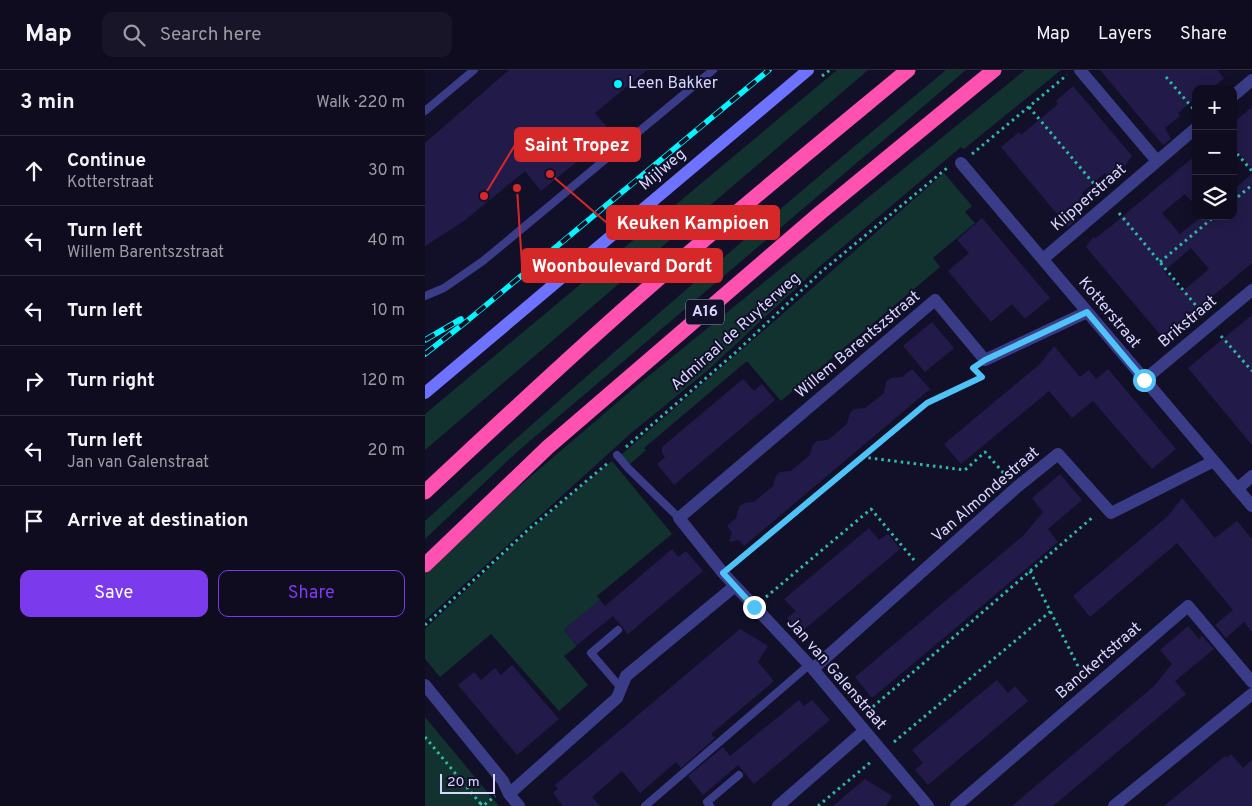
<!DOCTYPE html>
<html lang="en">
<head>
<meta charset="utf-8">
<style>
	body { margin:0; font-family:Overpass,sans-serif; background:#171527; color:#f1f3f6 }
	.controls { position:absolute; right:15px; top:15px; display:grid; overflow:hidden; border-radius:10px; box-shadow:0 2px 12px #0003 }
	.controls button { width:45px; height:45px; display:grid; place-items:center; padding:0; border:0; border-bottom:1px solid #2e2c3c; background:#0e0c1e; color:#f1f3f6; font:25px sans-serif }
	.scale { position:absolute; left:15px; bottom:12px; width:55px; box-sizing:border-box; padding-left:5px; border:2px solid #d8d6ff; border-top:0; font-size:14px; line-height:18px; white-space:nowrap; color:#d8d6ff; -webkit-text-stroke:4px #121028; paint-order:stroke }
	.stop { position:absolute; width:15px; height:15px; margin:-11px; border:4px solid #4fc3f7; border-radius:50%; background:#fff }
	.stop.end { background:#4fc3f7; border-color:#fff; box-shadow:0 1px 5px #0008 }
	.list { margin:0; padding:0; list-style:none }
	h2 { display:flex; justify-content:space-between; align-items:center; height:65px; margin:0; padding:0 20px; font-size:21px }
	h2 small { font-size:16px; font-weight:400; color:#9b9ba4 }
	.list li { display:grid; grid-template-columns:32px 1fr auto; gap:15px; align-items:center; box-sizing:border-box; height:70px; padding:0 20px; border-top:1px solid #2e2c3c }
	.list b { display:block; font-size:19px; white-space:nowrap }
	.list p { margin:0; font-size:16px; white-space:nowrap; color:#9b9ba4 }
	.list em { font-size:16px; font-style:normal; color:#9b9ba4 }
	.actions { display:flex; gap:10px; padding:15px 20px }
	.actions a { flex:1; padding:11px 0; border:1px solid #7c3aed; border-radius:10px; text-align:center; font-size:18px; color:#7c3aed }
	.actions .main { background:#7c3aed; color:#fff }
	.icon { flex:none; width:28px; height:28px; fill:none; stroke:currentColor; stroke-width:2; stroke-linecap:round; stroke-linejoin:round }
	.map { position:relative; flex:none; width:827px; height:736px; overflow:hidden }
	header { display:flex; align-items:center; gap:30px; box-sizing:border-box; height:70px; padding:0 25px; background:#0e0c1e; border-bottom:1px solid #2e2c3c }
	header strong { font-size:24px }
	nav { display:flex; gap:28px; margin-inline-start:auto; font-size:18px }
	.search { width:350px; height:45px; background:#171527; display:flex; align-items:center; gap:12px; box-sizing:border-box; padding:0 18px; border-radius:10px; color:#9b9ba4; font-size:19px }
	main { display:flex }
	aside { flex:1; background:#0e0c1e }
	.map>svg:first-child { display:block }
	.green { fill:#12322f }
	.building { fill:#221b49; fill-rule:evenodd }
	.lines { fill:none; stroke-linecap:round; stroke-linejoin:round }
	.path { stroke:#2fbba9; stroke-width:3; stroke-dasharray:2.5 4; stroke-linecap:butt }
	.lane { stroke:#3a3c87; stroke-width:8 }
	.street { stroke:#3a3c87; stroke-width:12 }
	.secondary { stroke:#6d73ff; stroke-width:12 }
	.highway { stroke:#ff51b0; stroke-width:15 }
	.rail-casing { stroke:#02f6ff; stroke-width:5.5 }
	.rail { stroke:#121028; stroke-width:4; stroke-dasharray:11; stroke-linecap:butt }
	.route { stroke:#4fc3f7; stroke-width:6 }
	.poi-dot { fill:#02f6ff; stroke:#121028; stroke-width:2 }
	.labels { text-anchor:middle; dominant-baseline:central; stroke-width:4; stroke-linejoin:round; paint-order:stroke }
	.shield { fill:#121028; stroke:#9d9bbe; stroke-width:1 }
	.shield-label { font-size:15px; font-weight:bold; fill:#d8d6ff }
	.poi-label { font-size:16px; fill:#d8d6ff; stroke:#121028; text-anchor:start }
	.street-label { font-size:16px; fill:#d8d6ff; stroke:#121028 }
	.leader { fill:none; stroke:#d62828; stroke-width:2 }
	.callout-dot { fill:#d62828; stroke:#121028; stroke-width:2 }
	.callout { fill:#d62828; stroke:#d62828; stroke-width:2 }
	.callout-label { font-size:18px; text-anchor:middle; font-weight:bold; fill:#fff }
</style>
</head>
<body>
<header>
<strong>Map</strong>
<div class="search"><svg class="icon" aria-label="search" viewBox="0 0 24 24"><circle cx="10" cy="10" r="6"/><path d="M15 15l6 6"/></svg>Search here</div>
<nav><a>Map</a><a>Layers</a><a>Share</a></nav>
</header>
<main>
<aside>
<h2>3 min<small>Walk · 220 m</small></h2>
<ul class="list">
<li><svg class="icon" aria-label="ahead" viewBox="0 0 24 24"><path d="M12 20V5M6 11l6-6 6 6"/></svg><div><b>Continue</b><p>Kotterstraat</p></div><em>30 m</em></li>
<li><svg class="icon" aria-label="left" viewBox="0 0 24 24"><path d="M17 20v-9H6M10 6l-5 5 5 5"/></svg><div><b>Turn left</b><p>Willem Barentszstraat</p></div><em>40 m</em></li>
<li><svg class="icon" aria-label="left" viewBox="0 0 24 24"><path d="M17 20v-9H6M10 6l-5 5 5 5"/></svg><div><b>Turn left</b></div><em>10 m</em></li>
<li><svg class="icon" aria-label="right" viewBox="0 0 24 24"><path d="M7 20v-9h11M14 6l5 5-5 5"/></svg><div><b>Turn right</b></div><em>120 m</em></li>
<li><svg class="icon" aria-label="left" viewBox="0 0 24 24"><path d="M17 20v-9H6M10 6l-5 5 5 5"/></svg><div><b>Turn left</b><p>Jan van Galenstraat</p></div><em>20 m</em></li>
<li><svg class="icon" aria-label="arrive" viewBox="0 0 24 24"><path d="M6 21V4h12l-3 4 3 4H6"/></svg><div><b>Arrive at destination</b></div></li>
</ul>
<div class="actions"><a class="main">Save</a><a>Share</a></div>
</aside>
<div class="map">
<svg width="827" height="736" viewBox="0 0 827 736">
	<rect width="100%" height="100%" fill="#121028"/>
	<path class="green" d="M412,0H443L0,380V344Z
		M521,0H541L93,381L0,469V451C170,296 344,147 521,0Z
		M600,0H636L539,79L536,77L394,197L281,302L205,364L0,550V504L91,419L215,313Z
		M519,103L547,136L540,142L550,153L508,188L515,197L356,331L322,291L219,378L221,380L205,394L196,385Z
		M187,391L247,464L172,526L175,530L139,560L152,576L139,586L163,615L134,641L66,564L15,607L0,589V559L98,466Z
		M0,647L74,736H0Z"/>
	<path class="building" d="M84,0H222L170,43L187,63L116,121L100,101L39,151L0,176V73Z
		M675,0H792L799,8L787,19H771V28L753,43L755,46L740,58L746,69L738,75Z
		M648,16L707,86L700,96L697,94L683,106L680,103L657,123L659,126L645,138L651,150L643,157L576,77L594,62L596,65L633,34L631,31Z
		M827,37V99L808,77V53Z
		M771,85V136L760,124L737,143L755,164L777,146H808V120L827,104V193L738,268L661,177L668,167L671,168L685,157ZM766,178L784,199L757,222L739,201Z
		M557,148L625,228L600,249L587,234L566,252L523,201L544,183L532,170Z
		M827,245V375L763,298Z
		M507,252L529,278L500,302L478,276Z
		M629,276L655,307L664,300L671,309L683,299L751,379L727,399L668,331L647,348L624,321L536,394L519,374L615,294Z
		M487,299L505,319L319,476L314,470L304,472L307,462L302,456L311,448L314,437L319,433L329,432L348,416L351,406L355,402L366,401L385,385L388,375L392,371L403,370L422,354L425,343L429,339L440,338L459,323L461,312L466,308L477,307Z
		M318,309L329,321L337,314L350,330L249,415L232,394L240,387L237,383V377Z
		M635,404L657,430L623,459L633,472L447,628L430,607L599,465L618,442L607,428Z
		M757,428L790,468L812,451L827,469V562L819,552L801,568L790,555L808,540L752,473L665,547L648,526L743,446Z
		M444,458L454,470L463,464L475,479L375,563L362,548L371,541L359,529Z
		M247,479L253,487L261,481L278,501L203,564L188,546L152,575L139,560L175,530L180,536Z
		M763,556L774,569L777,566L789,579L750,611L761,624L628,736H587L728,617L747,594L735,580Z
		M315,559L343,576L333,592L349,611L286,664L290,668L256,698L251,692L215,723L197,701L167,727L175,736H138L128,723L133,719L130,715Z
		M87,595L134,649L92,685L33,615L49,602L56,610L70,598L76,605Z
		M572,610L583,623L590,616L603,631L503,715L490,700L498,693L487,680Z
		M374,630L379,636L387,630L405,650L329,714L313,695L278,725L263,706L298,677L305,686Z
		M806,684L818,698L827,690V736H739L800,686L802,688Z
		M440,709L467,726L461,736H408Z"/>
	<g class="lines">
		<path class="path" d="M397,6L405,0
			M741,7L771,42
			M604,37L675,121
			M808,79L827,101
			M547,84L642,5
			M808,131L827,115
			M694,143L778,244
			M735,192L790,146
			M796,266L827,301
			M201,377L310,283L396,202L522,98
			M437,387L540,400L560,382L582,407
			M308,495L502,333L557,307L554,304
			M605,501L659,608
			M341,527L446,439L489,490
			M0,555L104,459L183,393
			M443,641L669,446
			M0,667L55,733L52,736
			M469,672L626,541
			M55,733L58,736L70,726
			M393,736L447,691"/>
		<path class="lane" d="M0,41L49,0
			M0,226L19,218L58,191L288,0
			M192,385L203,398L254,448
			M193,560L166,583L196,618
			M220,736L384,595
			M285,736L282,732L314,705"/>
		<path class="street" d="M655,0L732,91
			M808,26L827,10
			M536,93L827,436
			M618,189L771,58
			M719,310L827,220
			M812,419L827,406
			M388,599L592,417L633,384L686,443L789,391
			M0,615L78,711L84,724L94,736
			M84,724L192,628L201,606L310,516
			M353,736L439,661
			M503,736L388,599L298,503L254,448L510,230L560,290L662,242
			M531,736L763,536L827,612
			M689,736L827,624"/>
		<path class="secondary" d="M0,323L383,0"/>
		<path class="highway" d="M0,422C74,353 147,284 223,218C308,144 396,72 483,0
			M0,495L123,377L395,143L569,0"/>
		<defs>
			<path id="rail" d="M0,270L36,249
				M0,284L42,251L344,0"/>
		</defs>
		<use href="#rail" class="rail-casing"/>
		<use href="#rail" class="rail"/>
	</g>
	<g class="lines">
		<path class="route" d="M329,537L298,503L502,333L557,307L548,298L560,290L662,242L719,310"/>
	</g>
	<circle class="poi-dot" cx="193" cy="14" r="5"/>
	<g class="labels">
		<rect class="shield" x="261" y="229.5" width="38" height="25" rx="4"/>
		<g class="shield-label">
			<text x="280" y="242">A16</text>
		</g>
		<g class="poi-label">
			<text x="203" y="14">Leen Bakker</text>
		</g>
		<g class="street-label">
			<text transform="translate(238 100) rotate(-40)">Mijlweg</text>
			<text transform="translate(664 128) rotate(-41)">Klipperstraat</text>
			<text transform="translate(684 243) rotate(50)">Kotterstraat</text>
			<text transform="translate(763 252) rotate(-40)">Brikstraat</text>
			<text transform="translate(311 262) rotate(-42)">Admiraal de Ruyterweg</text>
			<text transform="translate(433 275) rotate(-40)">Willem Barentszstraat</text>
			<text transform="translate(561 425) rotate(-41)">Van Almondestraat</text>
			<text transform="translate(674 591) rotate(-41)">Banckertstraat</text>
			<text transform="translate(411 604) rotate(49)">Jan van Galenstraat</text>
		</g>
	</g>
	<path class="leader" d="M59 126L90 75M125 104L182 153M92 118L97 195"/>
	<g class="callout-dot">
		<circle cx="59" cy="126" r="5"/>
		<circle cx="125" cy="104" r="5"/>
		<circle cx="92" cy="118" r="5"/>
	</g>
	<g class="callout">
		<rect x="90" y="58" width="125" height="33" rx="5"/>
		<rect x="182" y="136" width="172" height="33" rx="5"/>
		<rect x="97" y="179" width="200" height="33" rx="5"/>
	</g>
	<g class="callout-label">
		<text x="152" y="81">Saint Tropez</text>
		<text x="268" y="159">Keuken Kampioen</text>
		<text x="197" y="202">Woonboulevard Dordt</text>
	</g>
</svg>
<div class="controls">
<button>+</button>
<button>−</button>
<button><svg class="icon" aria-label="layers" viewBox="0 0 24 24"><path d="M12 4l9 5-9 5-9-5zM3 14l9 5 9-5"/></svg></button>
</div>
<div class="scale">20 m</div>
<div class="stop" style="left:719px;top:310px"></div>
<div class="stop end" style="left:329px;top:537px"></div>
</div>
</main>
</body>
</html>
